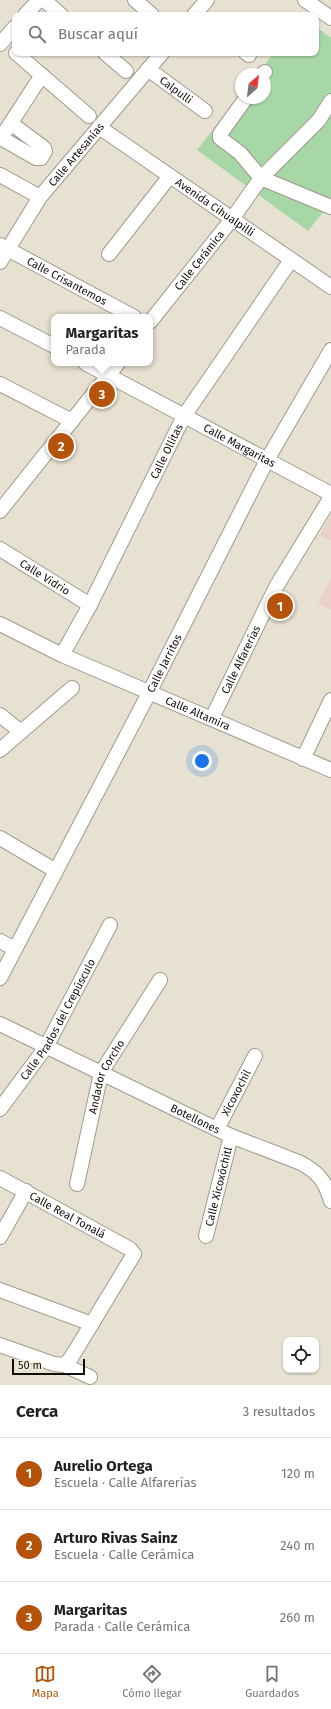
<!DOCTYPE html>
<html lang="es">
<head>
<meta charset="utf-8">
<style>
	body { margin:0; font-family:"Fira Sans",sans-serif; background:#f2f2f2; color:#222 }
	.controls { position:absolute; right:12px; bottom:12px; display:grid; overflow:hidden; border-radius:8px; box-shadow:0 1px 3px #0004 }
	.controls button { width:36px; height:36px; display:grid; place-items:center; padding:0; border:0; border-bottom:1px solid #e0e0e0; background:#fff; color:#222; font:20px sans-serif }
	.compass { position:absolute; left:235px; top:68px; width:36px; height:36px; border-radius:50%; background:#fff; box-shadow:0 1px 3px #0004; rotate:28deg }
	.scale { position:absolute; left:12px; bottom:10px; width:73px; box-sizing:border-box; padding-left:4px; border:2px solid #100e09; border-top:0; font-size:11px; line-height:14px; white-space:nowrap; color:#100e09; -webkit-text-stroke:3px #f4eede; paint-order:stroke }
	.you { position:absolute; left:202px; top:761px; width:14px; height:14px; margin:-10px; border:3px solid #fff; border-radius:50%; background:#1a73e8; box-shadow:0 0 0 6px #1a73e833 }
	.badge { display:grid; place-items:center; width:26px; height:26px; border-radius:50%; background:#b45309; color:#fff; font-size:13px; font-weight:700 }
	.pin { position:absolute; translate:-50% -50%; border:2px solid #fff; box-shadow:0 1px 4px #0006 }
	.popup { position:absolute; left:51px; top:314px; width:102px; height:52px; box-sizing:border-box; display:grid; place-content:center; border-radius:8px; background:#fff; filter:drop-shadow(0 1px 3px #0005); font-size:13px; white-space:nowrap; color:#767676 }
	.popup b { font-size:15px; color:#222 }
	.popup::after { content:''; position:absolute; left:50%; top:100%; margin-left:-8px; border:8px solid transparent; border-top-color:#fff }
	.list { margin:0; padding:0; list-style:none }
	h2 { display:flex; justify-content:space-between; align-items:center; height:52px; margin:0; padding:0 16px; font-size:17px }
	h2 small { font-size:13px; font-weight:400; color:#767676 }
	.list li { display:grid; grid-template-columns:26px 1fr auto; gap:12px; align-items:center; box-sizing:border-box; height:72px; padding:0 16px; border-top:1px solid #e0e0e0 }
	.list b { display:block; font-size:15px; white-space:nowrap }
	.list p { margin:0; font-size:13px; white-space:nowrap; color:#767676 }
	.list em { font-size:13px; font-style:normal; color:#767676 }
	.icon { flex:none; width:22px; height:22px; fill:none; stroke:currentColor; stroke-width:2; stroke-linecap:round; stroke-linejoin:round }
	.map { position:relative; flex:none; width:331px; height:1385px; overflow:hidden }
	.search { position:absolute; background:#fff; box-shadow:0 1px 3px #0004; left:12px; right:12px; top:12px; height:44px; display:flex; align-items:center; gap:10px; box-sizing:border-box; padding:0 14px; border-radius:8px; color:#767676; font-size:15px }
	.sheet { height:268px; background:#fff }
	nav { display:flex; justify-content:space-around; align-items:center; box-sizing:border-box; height:56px; border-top:1px solid #e0e0e0; background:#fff; font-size:11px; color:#767676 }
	nav a { display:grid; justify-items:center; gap:2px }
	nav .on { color:#b45309 }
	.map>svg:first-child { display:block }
	.education { fill:#e9d1c8 }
	.green { fill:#a7d6a7 }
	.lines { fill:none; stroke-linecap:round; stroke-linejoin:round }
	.minor-casing { stroke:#a19b8d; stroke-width:16 }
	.minor { stroke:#fff; stroke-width:14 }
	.labels { text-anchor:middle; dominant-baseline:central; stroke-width:3; stroke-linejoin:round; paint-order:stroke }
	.street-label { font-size:11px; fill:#100e09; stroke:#f4eede }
</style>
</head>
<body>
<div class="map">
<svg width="331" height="1385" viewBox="0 0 331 1385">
	<rect width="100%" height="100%" fill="#e6e1d1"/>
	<path class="education" d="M331,515V540L320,535Z
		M331,578V609L318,604Z"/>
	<path class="green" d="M316,27L331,38V202L308,231L197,150L241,94V98H265V74H257L274,53H316Z"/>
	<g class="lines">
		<defs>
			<g id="minor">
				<path d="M44,0L61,15"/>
				<path d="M135,0L152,15"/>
				<path d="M305,0L331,18"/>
				<path d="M25,15L39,0"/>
				<path d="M194,15L207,0"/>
				<path d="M0,44L15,27"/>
				<path d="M16,53L89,116"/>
				<path d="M105,53L126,71"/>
				<path d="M246,53L249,55"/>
				<path id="s1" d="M148,69L205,111"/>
				<path d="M263,74L265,72"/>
				<path d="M246,98L220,134V138L240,153L261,178L331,207"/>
				<path d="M12,124L44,148L45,151L41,158H36L1,138L42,75"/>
				<path id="s2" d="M99,127L331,287"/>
				<path d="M0,175L40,197"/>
				<path id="s3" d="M0,245L134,317"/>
				<path d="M109,254L170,176"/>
				<path id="s4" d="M0,262L40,197L162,53"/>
				<path d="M0,318L54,346"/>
				<path id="s5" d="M150,322L232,219L261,178L319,120L331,101"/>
				<path id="s6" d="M85,363L331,494"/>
				<path d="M0,384L72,421"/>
				<path d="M0,511L118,363"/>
				<path id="s7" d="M0,549L90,605"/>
				<path id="s8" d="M0,624L62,655L331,770"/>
				<path id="s9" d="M62,655L90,605L184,416L291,260"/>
				<path d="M0,715L21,732"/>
				<path id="s10" d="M212,718L276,587L331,497"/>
				<path d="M0,750L72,688"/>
				<path d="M303,759L331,700"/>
				<path d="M0,838L56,871"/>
				<path d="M0,941L15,949"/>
				<path id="s11" d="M0,978L149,693L267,460L331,350"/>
				<path id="s12" d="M0,1024L231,1136L301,1163C319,1173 325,1181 331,1201"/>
				<path id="s13" d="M0,1109L46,1047L110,925"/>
				<path id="s14" d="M217,1129L255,1056"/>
				<path id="s15" d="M0,1178L130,1249L134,1254L71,1358L64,1365"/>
				<path id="s16" d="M77,1184L101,1073L160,980"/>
				<path id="s17" d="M206,1236L231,1136"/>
				<path d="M0,1237L26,1191"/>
				<path d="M0,1290L92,1324"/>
				<path d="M0,1345L54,1364L64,1365L90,1377"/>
			</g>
		</defs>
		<use href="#minor" class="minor-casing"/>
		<use href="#minor" class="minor"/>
	</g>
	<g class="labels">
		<g class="street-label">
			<text stroke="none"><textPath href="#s1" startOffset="35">Calpulli</textPath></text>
			<text stroke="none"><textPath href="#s4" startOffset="132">Calle Artesanías</textPath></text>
			<text stroke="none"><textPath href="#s2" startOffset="141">Avenida Cihualpilli</textPath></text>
			<text stroke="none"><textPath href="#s5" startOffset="79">Calle Cerámica</textPath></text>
			<text stroke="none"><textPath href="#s3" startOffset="76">Calle Crisantemos</textPath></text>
			<text stroke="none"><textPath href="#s6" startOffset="175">Calle Margaritas</textPath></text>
			<text stroke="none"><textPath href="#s9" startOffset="229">Calle Ollitas</textPath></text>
			<text stroke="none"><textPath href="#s7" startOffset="53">Calle Vidrio</textPath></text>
			<text stroke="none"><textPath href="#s10" startOffset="65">Calle Alfarerías</textPath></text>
			<text stroke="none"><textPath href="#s11" startOffset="355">Calle Jarritos</textPath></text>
			<text stroke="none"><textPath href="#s8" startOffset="217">Calle Altamira</textPath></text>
			<text stroke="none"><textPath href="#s13" startOffset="107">Calle Prados del Crepúsculo</textPath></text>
			<text stroke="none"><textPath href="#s16" startOffset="112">Andador Corcho</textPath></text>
			<text stroke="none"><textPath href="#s14" startOffset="41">Xicoxochil</textPath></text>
			<text stroke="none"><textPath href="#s12" startOffset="217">Botellones</textPath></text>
			<text stroke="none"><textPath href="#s17" startOffset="51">Calle Xicoxóchitl</textPath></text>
			<text stroke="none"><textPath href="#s15" startOffset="77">Calle Real Tonalá</textPath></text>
		</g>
	</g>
</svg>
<div class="controls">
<button><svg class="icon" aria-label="locate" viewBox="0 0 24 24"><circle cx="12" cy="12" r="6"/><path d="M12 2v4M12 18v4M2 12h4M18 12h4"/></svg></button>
</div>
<svg class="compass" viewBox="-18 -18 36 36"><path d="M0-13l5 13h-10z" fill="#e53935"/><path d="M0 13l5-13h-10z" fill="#767676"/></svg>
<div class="scale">50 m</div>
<div class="you"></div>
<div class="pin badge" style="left:280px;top:606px">1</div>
<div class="pin badge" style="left:61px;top:446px">2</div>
<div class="pin badge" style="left:102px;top:394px">3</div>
<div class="popup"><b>Margaritas</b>Parada</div>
<div class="search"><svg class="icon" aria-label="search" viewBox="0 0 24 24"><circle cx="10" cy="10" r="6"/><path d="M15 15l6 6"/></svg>Buscar aquí</div>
</div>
<section class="sheet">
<h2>Cerca<small>3 resultados</small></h2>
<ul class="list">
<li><span class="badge">1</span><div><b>Aurelio Ortega</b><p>Escuela · Calle Alfarerías</p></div><em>120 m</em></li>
<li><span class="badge">2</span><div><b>Arturo Rivas Sainz</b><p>Escuela · Calle Cerámica</p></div><em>240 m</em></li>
<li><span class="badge">3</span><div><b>Margaritas</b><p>Parada · Calle Cerámica</p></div><em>260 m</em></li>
</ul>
</section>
<nav>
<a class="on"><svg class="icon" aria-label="map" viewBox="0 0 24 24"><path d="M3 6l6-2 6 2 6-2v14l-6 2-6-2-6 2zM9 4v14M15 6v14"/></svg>Mapa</a>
<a><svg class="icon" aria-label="directions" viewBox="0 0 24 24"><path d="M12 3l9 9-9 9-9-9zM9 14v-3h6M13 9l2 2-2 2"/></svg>Cómo llegar</a>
<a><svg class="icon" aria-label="saved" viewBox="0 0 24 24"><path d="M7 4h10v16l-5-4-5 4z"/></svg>Guardados</a>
</nav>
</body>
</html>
